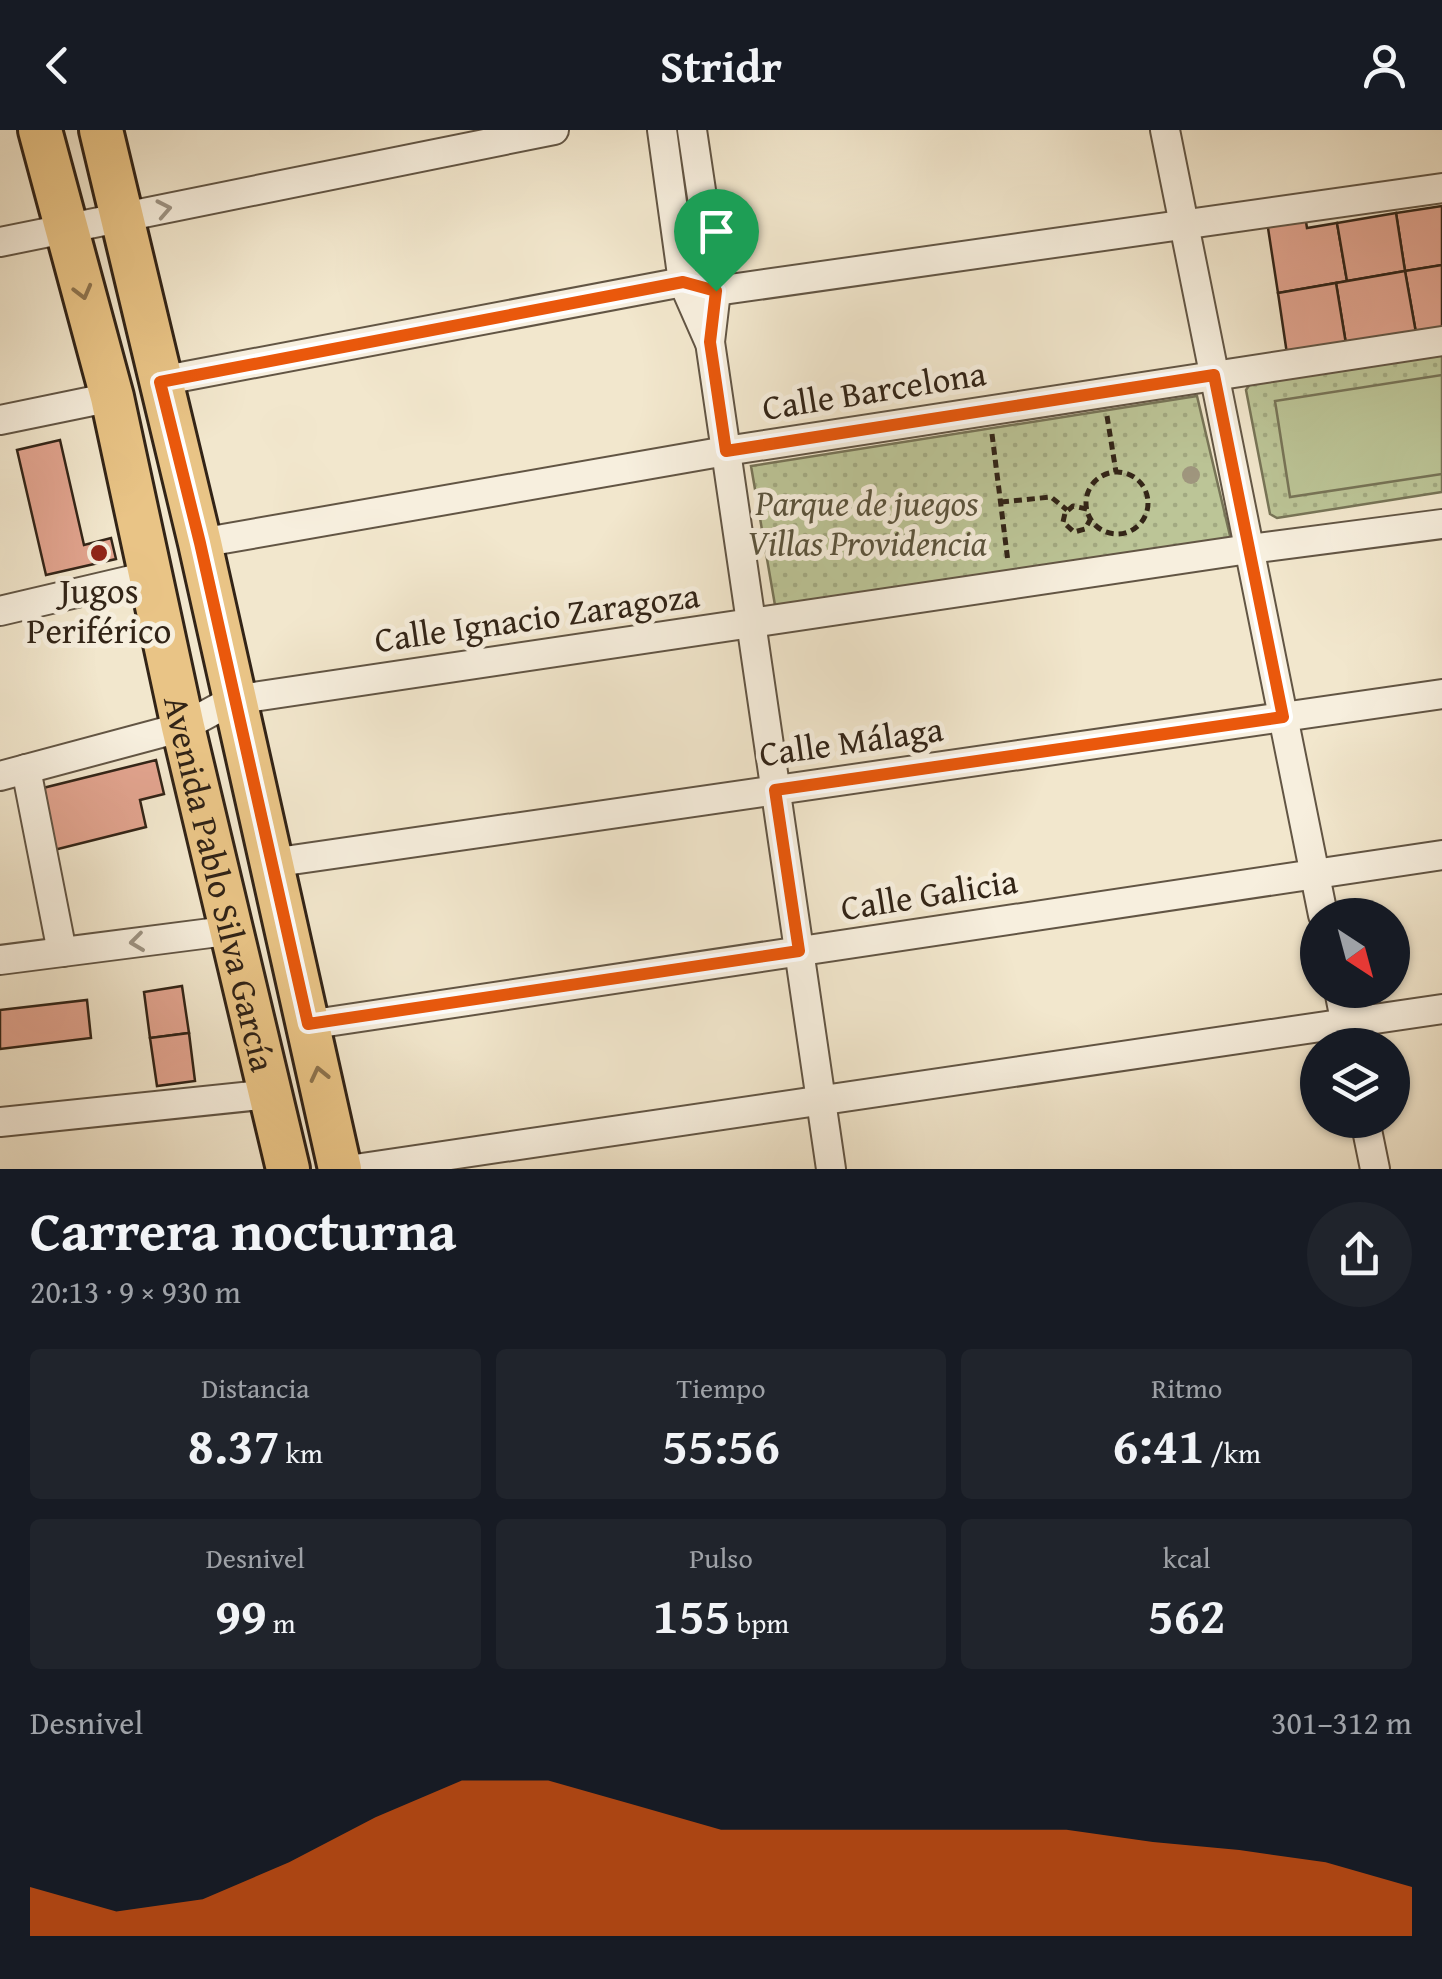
<!DOCTYPE html>
<html lang="es">
<meta charset="utf-8">
<style>
body{margin:0;font-family:"Gentium Book Plus",serif;background:#20242c;color:#f1f3f6;height:100vh;display:flex;flex-direction:column;font-size:38px;white-space:nowrap}
*{box-sizing:border-box;margin:0}
p{font-size:32px;color:#9ea1a6}
.icon{flex:none;width:55px;height:55px;fill:none;stroke:currentColor;stroke-width:2;stroke-linecap:round;stroke-linejoin:round}
.map{position:relative;height:1039px;overflow:hidden}
.panel{display:flex;flex-direction:column;background:#171b24;flex:1}
.panel>*{flex:none}
.needle{width:65px;rotate:144deg}
.tools{position:absolute;left:1300px;top:768px;display:grid;gap:20px}
.tools a{display:grid;place-items:center;width:110px;height:110px;border-radius:50%;background:#171b24;box-shadow:0 2px 8px #0004;font-size:50px}
.pin{position:absolute;display:grid;place-items:center;width:85px;height:85px;color:#fff;margin:-102px -42px;border-radius:50% 50% 50% 0;rotate:-45deg;box-shadow:0 0 10px #0007}
.pin .icon{rotate:45deg}
.round{display:grid;place-items:center;flex:none;width:105px;height:105px;border-radius:52px;background:#20242c}
.head{display:flex;align-items:center;justify-content:space-between;height:170px;padding:0 30px}
h1{font-size:55px;font-weight:600;line-height:75px}
.figures{display:grid;grid-template-columns:repeat(3,1fr);gap:15px;height:170px;padding:10px 30px}
.figures div{display:grid;align-content:center;border-radius:10px;background:#20242c;text-align:center}
.figures b{font-size:50px;font-weight:600}
.figures small{font-size:28px;font-weight:400}
.figures p{font-size:28px}
.chart{height:280px;padding:20px 30px}
.chart p{display:flex;justify-content:space-between}
.chart svg{width:100%;height:180px;margin-top:10px;fill:#ea580c;opacity:.7}
header{display:flex;justify-content:space-between;align-items:center;height:130px;padding:0 30px;background:#171b24;font-size:45px;font-weight:600}
.map>svg:first-child{display:block}
.green{fill:url(#green-dots);stroke:#777457;stroke-width:2.5}
.pitch{fill:#bcc597;stroke:#777457;stroke-width:2.5}
.building{fill:#e2a48f;stroke:#322417;stroke-width:2.5}
.lines{fill:none;stroke-linecap:round;stroke-linejoin:round}
.minor-casing{stroke:#625544;stroke-width:32}
.primary-casing{stroke:#322417;stroke-width:48}
.path{stroke:#322417;stroke-width:5;stroke-dasharray:8 5;stroke-linecap:butt}
.minor{stroke:#f7efde;stroke-width:28}
.primary{stroke:#e9c486;stroke-width:42}
.tree{fill:#9f967e}
.oneway{stroke:#9e9484}
.oneway2{stroke:#8e744e}
.route-casing{stroke:#fff;stroke-width:20}
.route{stroke:#ea580c;stroke-width:12}
.poi-dot{fill:#8f2418;stroke:#f7efde;stroke-width:4}
.labels{text-anchor:middle;dominant-baseline:central;stroke-width:10;stroke-linejoin:round;paint-order:stroke}
.street-label{font-size:35px;fill:#322417;stroke:#f7efde}
.park-label{font-size:35px;font-style:italic;fill:#5b543d;stroke:#f7efde}
.poi-label{font-size:35px;fill:#322417;stroke:#f7efde}
</style>
<header><svg class="icon" aria-label="back" viewBox="0 0 24 24"><path d="M15 5l-7 7 7 7"/></svg>Stridr<svg class="icon" aria-label="person" viewBox="0 0 24 24"><circle cx="12" cy="8" r="4"/><path d="M4 21q1-7 8-7t8 7"/></svg></header>
<div class="map">
<svg width="1442" height="1039" viewBox="0 0 1442 1039">
<defs>
<pattern id="green-dots" width="8" height="8" patternUnits="userSpaceOnUse" patternTransform="scale(2.5)"><rect width="8" height="8" fill="#bcc597"/><path d="M2 2h.1M6 6h.1" fill="none" stroke="#a2a981" stroke-width="1.8" stroke-linecap="round"/></pattern>
</defs>
<rect width="100%" height="100%" fill="#f2e7cd"/>
<filter id="stains"><feTurbulence type="fractalNoise" baseFrequency=".002" numOctaves="4"/><feColorMatrix values="0 0 0 0 .2 0 0 0 0 .09 0 0 0 0 .02 0 0 0 .5 -.17"/></filter>
<radialGradient id="worn" r=".72"><stop offset=".6" stop-color="#630" stop-opacity="0"/><stop offset="1" stop-color="#630" stop-opacity=".3"/></radialGradient>
<!-- green -->
<g class="green">
<polygon points="1442,225 1442,362 1277,388 1270,384 1246,260 1252,251"/>
<polygon points="1197,266 1231,410 776,481 751,336"/>
</g>
<!-- pitch -->
<polygon class="pitch" points="1442,245 1442,344 1290,367 1275,271"/>
<!-- building -->
<g class="building">
<polygon points="1442,76 1442,135 1405,141 1396,83"/>
<polygon points="1304,79 1307,98 1337,93 1347,151 1278,163 1266,85"/>
<polygon points="1396,83 1405,141 1347,151 1337,93"/>
<polygon points="1442,135 1442,199 1416,203 1405,141"/>
<polygon points="1405,141 1416,203 1346,214 1336,153"/>
<polygon points="1336,153 1346,214 1287,224 1278,163"/>
<polygon points="60,310 84,415 111,408 116,429 46,445 17,320"/>
<polygon points="156,630 164,664 140,670 146,697 54,720 39,659"/>
<polygon points="182,856 189,903 150,908 144,862"/>
<polygon points="87,870 91,908 0,919 0,880"/>
<polygon points="189,903 195,951 157,956 150,908"/>
</g>
<g class="lines">
<!-- minor casing -->
<g class="minor-casing">
<g id="minor">
<polyline points="662,0 683,152 709,211"/>
<polyline points="692,0 716,161 710,212 831,1039"/>
<polyline points="1165,0 1323,785"/>
<polyline points="0,112 554,0"/>
<polyline points="160,251 683,152 716,161 1442,58"/>
<polyline points="0,290 112,267"/>
<polyline points="200,413 726,321 1442,211"/>
<polyline points="0,481 153,445"/>
<polyline points="26,639 62,822"/>
<polyline points="0,646 183,597 233,570 1249,419 1442,394"/>
<polyline points="271,733 1442,564"/>
<polyline points="0,830 234,800"/>
<polyline points="1339,860 1350,915"/>
<polyline points="307,895 1442,725"/>
<polyline points="1365,990 1375,1039"/>
<polyline points="0,992 271,964"/>
<polyline points="355,1039 1442,879"/>
</g>
</g>
<!-- primary casing -->
<g class="primary-casing">
<g id="primary">
<path id="s1" d="M40,0L112,267L183,597L288,1039"/>
<polyline points="101,0 200,413 340,1039"/>
</g>
</g>
<!-- path -->
<g class="path">
<polyline points="1107,286 1116,342"/>
<polyline points="992,304 1008,432"/>
<circle cx="1117" cy="373" r="31"/>
<polyline points="1001,372 1051,367 1067,380"/>
<polyline points="1087,379 1073,376 1065,383 1063,392 1074,402 1085,399 1090,390"/>
</g>
<!-- minor -->
<use href="#minor" class="minor"/>
<!-- primary -->
<use href="#primary" class="primary"/>
</g>
<!-- trees -->
<circle class="tree" cx="1191" cy="345" r="9"/>
<!-- one-way arrows -->
<defs><path id="oneway-chevron" d="M-2-3.5L2.5 0L-2 3.5" fill="none" stroke-width="1.6" stroke-linecap="round" stroke-linejoin="round" transform="scale(2.5)"/></defs>
<g class="oneway">
<use href="#oneway-chevron" transform="translate(164 79) rotate(-11)"/>
<use href="#oneway-chevron" transform="translate(137 812) rotate(173)"/>
</g>
<g class="oneway2">
<use href="#oneway-chevron" transform="translate(83 162) rotate(75)"/>
<use href="#oneway-chevron" transform="translate(319 944) rotate(-103)"/>
</g>
<g class="lines">
<!-- route casing -->
<g class="route-casing">
<polygon id="route" points="683,152 716,161 710,212 726,321 1214,245 1283,587 775,660 799,821 308,894 200,413 160,252"/>
</g>
<!-- route -->
<use href="#route" class="route"/>
</g>
<!-- markers -->
<circle class="poi-dot" cx="99" cy="423" r="10"/>
<g class="labels">
<!-- street labels -->
<g class="street-label">
<text transform="translate(874 260) rotate(-9)">Calle Barcelona</text>
<text transform="translate(537 487) rotate(-8)">Calle Ignacio Zaragoza</text>
<text transform="translate(851 611) rotate(-8)">Calle Málaga</text>
<text stroke="none"><textPath href="#s1" startOffset="775">Avenida Pablo Silva García</textPath></text>
<text transform="translate(929 764) rotate(-9)">Calle Galicia</text>
</g>
<!-- park labels -->
<g class="park-label">
<text x="867" y="372">Parque de juegos<tspan x="867" dy="40">Villas Providencia</tspan></text>
</g>
<!-- poi labels -->
<g class="poi-label">
<text x="99" y="460">Jugos<tspan x="99" dy="40">Periférico</tspan></text>
</g>
</g>
<rect width="100%" height="100%" filter="url(#stains)"/>
<rect width="100%" height="100%" fill="url(#worn)"/>
</svg>
<div class="tools">
<a><svg class="needle" viewBox="-14 -14 28 28"><path d="M0-13l5 13h-10z" fill="#e53935"/><path d="M0 13l5-13h-10z" fill="#9ea1a6"/></svg></a>
<a><svg class="icon" aria-label="layers" viewBox="0 0 24 24"><path d="M12 4l9 5-9 5-9-5zM3 14l9 5 9-5"/></svg></a>
</div>
<div class="pin" style="left:716px;top:161px;background:#1e9e55"><svg class="icon" aria-label="arrive" viewBox="0 0 24 24"><path d="M6 21V4h12l-3 4 3 4H6"/></svg></div>
</div>
<section class="panel">
<div class="head"><div><h1>Carrera nocturna</h1><p>20:13 · 9 × 930 m</p></div><a class="round"><svg class="icon" aria-label="share" viewBox="0 0 24 24"><path d="M12 15V3M7 8l5-5 5 5M5 13v7h14v-7"/></svg></a></div>
<div class="figures">
<div><p>Distancia</p><b>8.37<small> km</small></b></div>
<div><p>Tiempo</p><b>55:56</b></div>
<div><p>Ritmo</p><b>6:41<small> /km</small></b></div>
</div>
<div class="figures">
<div><p>Desnivel</p><b>99<small> m</small></b></div>
<div><p>Pulso</p><b>155<small> bpm</small></b></div>
<div><p>kcal</p><b>562</b></div>
</div>
<div class="chart"><p><span>Desnivel</span>301–312 m</p>
<svg viewBox="0 0 160 44" preserveAspectRatio="none"><path d="M0 44V32L10 38L20 35L30 26L40 15L50 6L60 6L70 12L80 18L90 18L100 18L110 18L120 18L130 21L140 23L150 26L160 32V44z"/></svg>
</div>
</section>
